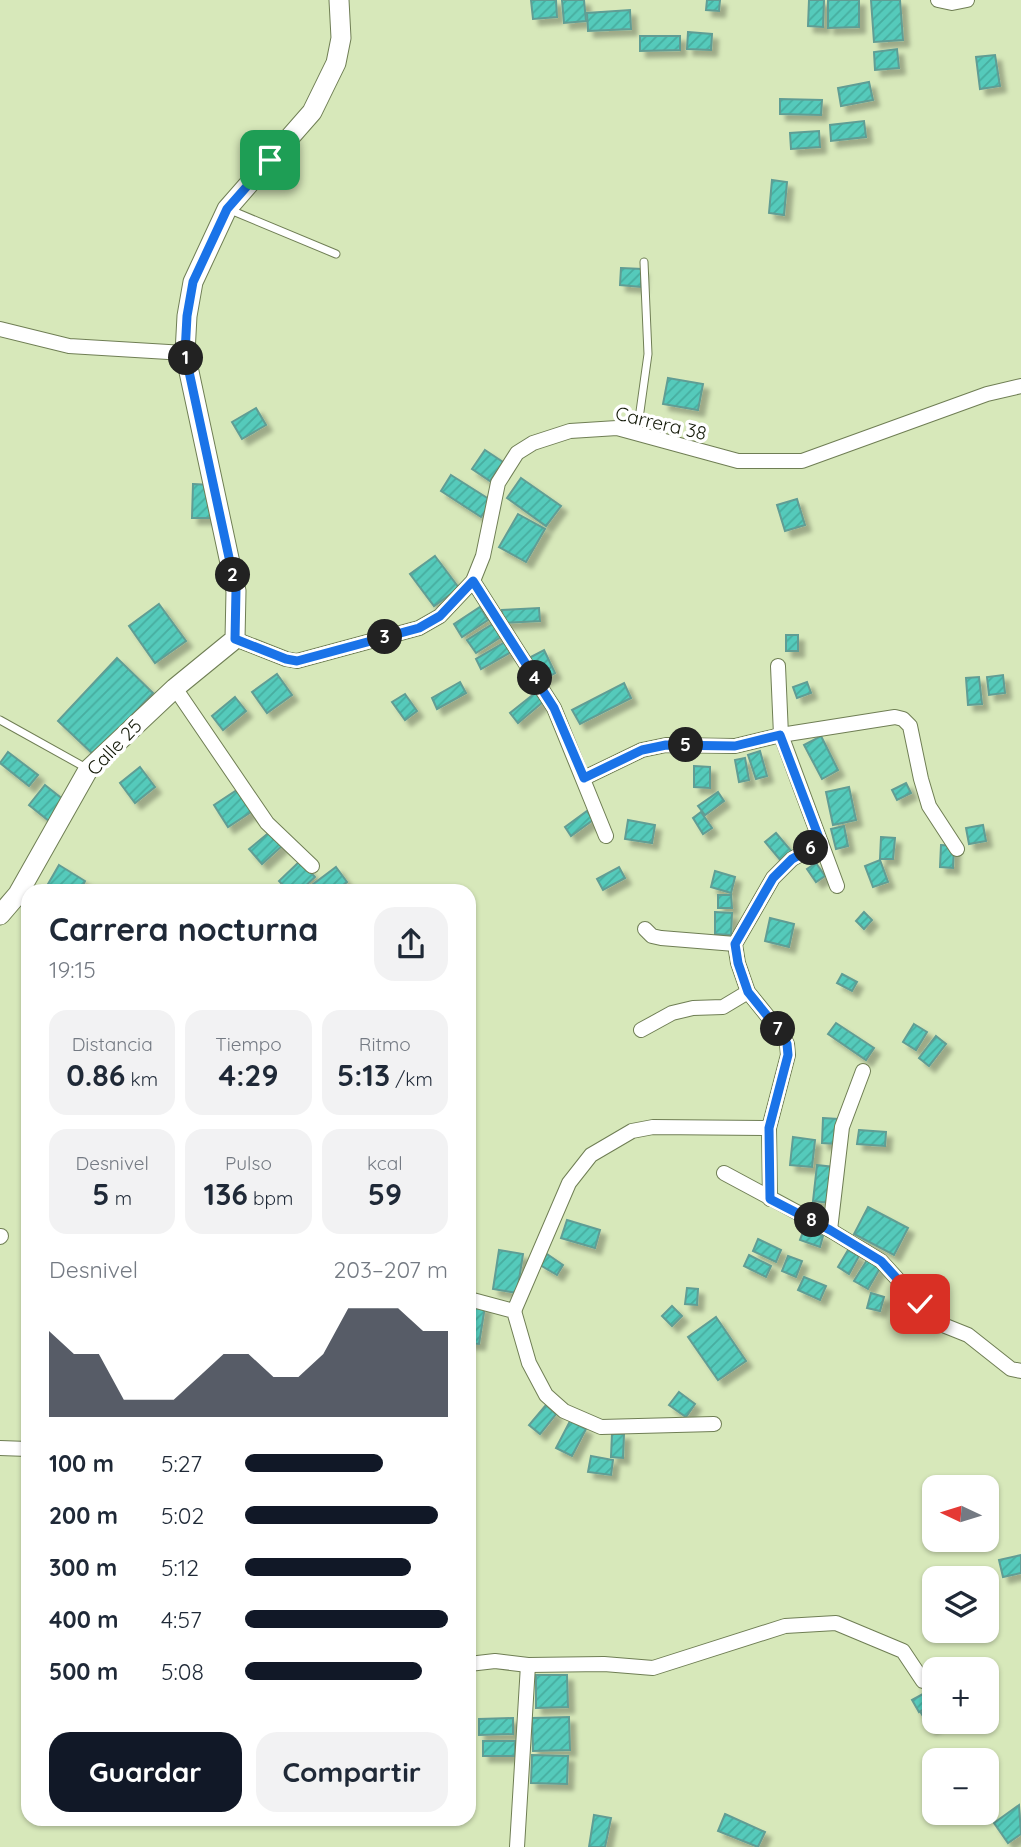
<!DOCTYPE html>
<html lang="es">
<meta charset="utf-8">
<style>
body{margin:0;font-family:Quicksand,sans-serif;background:#f2f2f3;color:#1f2937;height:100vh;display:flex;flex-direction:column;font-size:26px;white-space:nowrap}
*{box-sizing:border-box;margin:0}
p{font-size:23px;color:#747a83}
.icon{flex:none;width:38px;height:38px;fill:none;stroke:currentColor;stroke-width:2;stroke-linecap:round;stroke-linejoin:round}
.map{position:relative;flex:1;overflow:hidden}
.panel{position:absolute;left:21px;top:884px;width:455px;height:942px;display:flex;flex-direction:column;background:#fff;border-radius:21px;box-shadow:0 2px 5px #0004}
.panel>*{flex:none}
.needle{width:46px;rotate:274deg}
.controls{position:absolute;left:922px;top:1475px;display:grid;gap:14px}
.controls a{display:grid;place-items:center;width:77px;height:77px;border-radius:14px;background:#fff;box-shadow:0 2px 5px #0004;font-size:35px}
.pin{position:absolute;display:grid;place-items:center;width:60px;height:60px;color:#fff;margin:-30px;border-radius:14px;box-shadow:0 4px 10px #0006}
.km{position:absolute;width:35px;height:35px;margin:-18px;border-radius:50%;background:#222;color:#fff;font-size:19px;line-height:35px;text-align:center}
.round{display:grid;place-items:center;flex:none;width:74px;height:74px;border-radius:21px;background:#f2f2f3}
.summary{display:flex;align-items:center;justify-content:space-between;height:119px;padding:0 28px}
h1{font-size:32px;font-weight:700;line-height:52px}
.figures{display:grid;grid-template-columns:repeat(3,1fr);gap:10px;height:119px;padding:7px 28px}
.figures div{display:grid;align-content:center;border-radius:18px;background:#f2f2f3;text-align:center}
.figures b{font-size:30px;font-weight:700}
.figures small{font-size:19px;font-weight:400}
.figures p{font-size:19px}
.chart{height:196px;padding:14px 28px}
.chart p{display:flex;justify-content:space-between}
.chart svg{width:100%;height:126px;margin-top:7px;fill:#111827;opacity:.7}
.primary-button{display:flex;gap:14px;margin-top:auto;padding:14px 28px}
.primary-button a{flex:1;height:80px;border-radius:21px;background:#111827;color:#fff;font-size:28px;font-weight:700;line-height:80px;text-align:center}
.primary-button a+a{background:#f2f2f3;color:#1f2937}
ul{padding:0 28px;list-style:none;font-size:23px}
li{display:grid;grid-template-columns:112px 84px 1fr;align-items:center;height:52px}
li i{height:18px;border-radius:9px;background:#111827}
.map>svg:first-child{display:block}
.building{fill:url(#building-hatch);stroke:#619d94;stroke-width:2;filter:url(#shadow)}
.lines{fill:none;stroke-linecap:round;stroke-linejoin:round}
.service-casing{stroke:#6f7e54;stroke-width:9}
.minor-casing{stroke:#6f7e54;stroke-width:16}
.tertiary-casing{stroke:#6f7e54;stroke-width:21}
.service{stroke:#fff;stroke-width:7}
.minor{stroke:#fff;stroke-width:14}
.tertiary{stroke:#fff;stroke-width:19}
.route-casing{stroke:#fff;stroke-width:14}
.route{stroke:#1a73e8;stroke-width:9}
.labels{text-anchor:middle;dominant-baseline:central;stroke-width:7;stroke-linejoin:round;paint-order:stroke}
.street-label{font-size:19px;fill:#131908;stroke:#fff}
</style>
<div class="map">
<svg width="1021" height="1847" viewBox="0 0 1021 1847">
<defs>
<pattern id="building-hatch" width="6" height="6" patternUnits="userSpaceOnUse" patternTransform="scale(1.75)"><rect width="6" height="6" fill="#54cabb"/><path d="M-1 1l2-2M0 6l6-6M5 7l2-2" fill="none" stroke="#48ad9f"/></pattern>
<filter id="shadow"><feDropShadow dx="6" dy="6" stdDeviation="2" flood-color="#0004"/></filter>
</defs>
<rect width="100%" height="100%" fill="#d7e8ba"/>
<!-- building -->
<g class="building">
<polygon points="531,0 556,0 557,17 533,19"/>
<polygon points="562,0 584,0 586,21 564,23"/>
<polygon points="707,0 720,0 719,11 706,10"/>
<polygon points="809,0 824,0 823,27 808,26"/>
<polygon points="828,0 859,0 859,27 828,28"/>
<polygon points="871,0 900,0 903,40 874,42"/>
<polygon points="630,10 631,29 588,31 587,13"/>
<polygon points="688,32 712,34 711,50 687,49"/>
<polygon points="640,36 680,36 680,50 640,51"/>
<polygon points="897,49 899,68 875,70 874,52"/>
<polygon points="995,55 1000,86 980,89 976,57"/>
<polygon points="869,82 873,100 841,106 838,88"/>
<polygon points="780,99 822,100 821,115 780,114"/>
<polygon points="864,121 866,137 831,141 830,125"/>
<polygon points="819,131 820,147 791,149 790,133"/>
<polygon points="772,180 787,182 784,215 769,213"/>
<polygon points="621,268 642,269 641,287 620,285"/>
<polygon points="668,378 703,384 698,410 663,404"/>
<polygon points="256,408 266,425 242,439 232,422"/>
<polygon points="485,450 503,462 490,481 472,469"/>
<polygon points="451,475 492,501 481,517 441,491"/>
<polygon points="521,478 561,506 546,526 507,498"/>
<polygon points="193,484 211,485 211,518 192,518"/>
<polygon points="797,499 805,525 785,531 777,505"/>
<polygon points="518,514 545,529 526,562 499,547"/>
<polygon points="435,556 459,588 434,606 410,574"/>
<polygon points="159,604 186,641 155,663 129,626"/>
<polygon points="480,607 488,620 462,637 454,624"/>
<polygon points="539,608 540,621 503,623 502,610"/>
<polygon points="496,622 504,635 476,653 467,640"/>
<rect x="786" y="635" width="12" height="16"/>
<polygon points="505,642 511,652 481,669 476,659"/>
<polygon points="544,650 555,673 541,681 529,658"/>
<polygon points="117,658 153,693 94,755 58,721"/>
<polygon points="277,674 292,695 267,713 252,692"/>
<polygon points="1003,675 1005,693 989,695 987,677"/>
<polygon points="979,677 982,704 968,705 966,678"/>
<polygon points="460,682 466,693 437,709 432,698"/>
<polygon points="807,682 811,693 797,698 793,687"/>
<polygon points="624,683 631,698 580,724 572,710"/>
<polygon points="535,693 543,702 518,723 510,713"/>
<polygon points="405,694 417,711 405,720 392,702"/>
<polygon points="235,697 246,711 223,730 212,716"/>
<polygon points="821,736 838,770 822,779 804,745"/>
<polygon points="760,751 767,776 756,779 748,755"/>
<polygon points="8,752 38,775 29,786 0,763"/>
<polygon points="745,758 749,780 739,782 735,760"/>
<polygon points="694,766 710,767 710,788 694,787"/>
<polygon points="140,767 155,787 135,803 120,783"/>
<polygon points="906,783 911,793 897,800 892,790"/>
<polygon points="45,785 65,801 49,821 29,805"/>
<polygon points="849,787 856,820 833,825 826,792"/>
<polygon points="240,788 254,810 228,827 214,805"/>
<polygon points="718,792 724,801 705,815 698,806"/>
<polygon points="587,811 593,820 571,836 565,827"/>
<polygon points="701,812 712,828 703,834 693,818"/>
<polygon points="628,820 655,825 652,843 625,839"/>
<polygon points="983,825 986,841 969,844 966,828"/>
<polygon points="844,826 848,846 836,849 831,829"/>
<polygon points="271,831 283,845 262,864 249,849"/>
<polygon points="776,833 793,853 782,862 765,842"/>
<polygon points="881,837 895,838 893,859 880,859"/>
<polygon points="941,845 954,846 953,868 940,867"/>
<polygon points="880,860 888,882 873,887 865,866"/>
<polygon points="300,861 315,877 300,891 288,891 279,881"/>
<polygon points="816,863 825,876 816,882 807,869"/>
<polygon points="59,865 85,881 80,891 44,891"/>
<polygon points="336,867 347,882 336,891 304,891"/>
<polygon points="619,867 625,878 603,890 597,879"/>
<polygon points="715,871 735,877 731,893 711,887"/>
<polygon points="718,895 731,895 732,908 718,908"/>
<polygon points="715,912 732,913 731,935 715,934"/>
<polygon points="864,912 872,920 864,929 856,921"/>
<polygon points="770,918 794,924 789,947 765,941"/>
<polygon points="842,974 857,982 852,991 837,983"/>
<polygon points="836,1023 874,1048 866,1060 828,1034"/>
<polygon points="914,1024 927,1032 916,1050 903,1042"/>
<polygon points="936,1036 946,1044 929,1066 919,1058"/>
<polygon points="823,1118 838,1119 836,1144 822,1143"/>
<polygon points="859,1130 886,1132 885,1146 857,1144"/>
<polygon points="793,1137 815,1140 812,1167 790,1165"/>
<polygon points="817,1165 834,1167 830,1203 813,1201"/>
<polygon points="868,1207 908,1228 894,1255 854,1234"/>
<polygon points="567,1220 600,1230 595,1248 561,1238"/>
<polygon points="804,1229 823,1236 820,1247 800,1240"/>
<polygon points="758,1239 781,1250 776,1262 753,1251"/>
<polygon points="499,1250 523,1254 517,1293 493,1289"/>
<polygon points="848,1250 859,1256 849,1274 838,1267"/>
<polygon points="547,1254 563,1265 557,1275 540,1265"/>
<polygon points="749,1255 771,1266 766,1277 744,1266"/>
<polygon points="788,1256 802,1261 796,1277 782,1271"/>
<polygon points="867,1260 880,1268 868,1289 854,1281"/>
<polygon points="804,1277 826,1286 820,1300 798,1290"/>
<polygon points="687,1288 698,1289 697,1305 685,1304"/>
<polygon points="871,1293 884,1297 880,1311 867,1308"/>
<polygon points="469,1304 485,1306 479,1344 469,1343"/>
<polygon points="672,1306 682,1316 672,1326 662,1316"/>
<polygon points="716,1317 746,1361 718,1380 688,1337"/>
<polygon points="679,1392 695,1404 686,1417 669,1405"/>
<polygon points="546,1405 556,1414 540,1434 529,1425"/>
<polygon points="570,1421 586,1429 572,1456 556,1448"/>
<polygon points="612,1434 624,1434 623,1458 611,1457"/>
<polygon points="591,1456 613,1460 611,1475 588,1472"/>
<polygon points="1021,1555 1021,1573 1003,1577 999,1560"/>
<polygon points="536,1675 567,1675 568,1707 536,1708"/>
<polygon points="934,1688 934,1703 919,1712 912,1700"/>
<polygon points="934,1706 934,1722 940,1722 930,1728 921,1713"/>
<polygon points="569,1717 570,1750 533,1751 532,1718"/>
<polygon points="513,1718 513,1734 479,1735 479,1719"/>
<rect x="483" y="1741" width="32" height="15"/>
<polygon points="532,1755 568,1756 567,1784 531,1783"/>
<polygon points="1019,1805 1021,1834 1008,1843 994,1823"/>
<polygon points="725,1814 765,1832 758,1847 718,1831"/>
<polygon points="594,1815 611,1818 605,1847 589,1847"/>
</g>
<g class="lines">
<!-- service casing -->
<g class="service-casing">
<g id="service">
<polyline points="228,209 336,254"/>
<polyline points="637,433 648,354 644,262"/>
<polyline points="0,720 88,769"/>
</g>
</g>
<!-- minor casing -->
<g class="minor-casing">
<g id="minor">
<polyline points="938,0 952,3 967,0"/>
<polyline points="0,329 69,346 185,353"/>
<polyline points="473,581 554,708 606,836"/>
<polyline points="235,639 286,659 297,661 419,628 440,616 473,581 483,556 498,483 517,453 533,443 570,431 617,428 738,461 802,461 987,394 1021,386"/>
<polyline points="778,666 781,735 837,886"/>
<polyline points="175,688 267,823 312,866"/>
<polyline points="584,778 642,750 666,745 735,746 781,735 895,717 903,719 910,726 921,779 929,806 957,849"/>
<polyline points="645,929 652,936 661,938 735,944"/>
<polyline points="641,1030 672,1013 693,1008 723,1007 748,992"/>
<polyline points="724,1173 830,1230 881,1261 920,1304 943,1325 968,1335 1011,1369 1021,1371"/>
<polyline points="770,1199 769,1128 788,1055 787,1044 782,1034 748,992 738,963 735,944 773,878 792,859 821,843"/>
<polyline points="830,1230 842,1127 863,1071"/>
<polyline points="0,1237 1,1236"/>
<polyline points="469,1299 514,1311 529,1363 546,1395 564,1411 601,1427 714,1424"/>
<polyline points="514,1311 569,1183 591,1155 632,1131 653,1127 769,1128"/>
<polyline points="0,1448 28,1449"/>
<polyline points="469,1664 495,1661 528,1665 604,1664 653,1668 785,1626 836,1623 903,1651 923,1681"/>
<polyline points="517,1847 528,1665"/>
</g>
</g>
<!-- tertiary casing -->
<g class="tertiary-casing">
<polyline id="tertiary" points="0,915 18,894 88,770 175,688 235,639 236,591 185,353 187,316 193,282 227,209 312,112 336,63 341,38 339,0"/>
</g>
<!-- service -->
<use href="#service" class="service"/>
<!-- minor -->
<use href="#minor" class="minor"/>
<!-- tertiary -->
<use href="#tertiary" class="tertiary"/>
</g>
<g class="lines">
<!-- route casing -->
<g class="route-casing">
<polyline id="route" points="270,160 227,209 193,282 187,316 185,353 236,590 235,639 286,659 297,661 419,628 440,616 473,581 554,708 584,778 642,750 666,745 735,746 780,735 821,843 792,859 773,878 735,944 738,963 748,992 782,1034 787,1044 788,1055 769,1128 770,1199 830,1230 881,1261 920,1304"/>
</g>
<!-- route -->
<use href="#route" class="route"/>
</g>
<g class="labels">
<!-- street labels -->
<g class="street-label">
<text transform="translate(661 423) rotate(13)">Carrera 38</text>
<text transform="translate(114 747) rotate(-46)">Calle 25</text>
</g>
</g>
</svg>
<div class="controls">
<a><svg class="needle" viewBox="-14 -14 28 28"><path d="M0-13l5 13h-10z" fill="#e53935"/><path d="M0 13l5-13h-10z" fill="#747a83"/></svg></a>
<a><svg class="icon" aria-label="layers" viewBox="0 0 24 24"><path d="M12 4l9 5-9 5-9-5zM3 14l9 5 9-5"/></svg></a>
<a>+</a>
<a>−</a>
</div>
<div class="pin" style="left:270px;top:160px;background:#1e9e55"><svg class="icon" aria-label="arrive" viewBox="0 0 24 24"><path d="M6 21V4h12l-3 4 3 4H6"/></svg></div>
<div class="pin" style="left:920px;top:1304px;background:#d93025"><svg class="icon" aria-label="check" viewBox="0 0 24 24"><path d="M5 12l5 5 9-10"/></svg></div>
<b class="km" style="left:186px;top:358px">1</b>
<b class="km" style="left:233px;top:575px">2</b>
<b class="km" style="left:385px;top:637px">3</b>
<b class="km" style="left:535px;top:678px">4</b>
<b class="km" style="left:686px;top:745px">5</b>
<b class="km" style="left:811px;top:848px">6</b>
<b class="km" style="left:778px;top:1029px">7</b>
<b class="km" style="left:812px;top:1220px">8</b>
<section class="panel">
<div class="summary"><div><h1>Carrera nocturna</h1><p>19:15</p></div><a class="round"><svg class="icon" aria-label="share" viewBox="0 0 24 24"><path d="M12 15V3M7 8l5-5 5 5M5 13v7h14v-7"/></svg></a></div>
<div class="figures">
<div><p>Distancia</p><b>0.86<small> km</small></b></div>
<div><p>Tiempo</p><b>4:29</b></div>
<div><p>Ritmo</p><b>5:13<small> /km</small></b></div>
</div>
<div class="figures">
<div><p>Desnivel</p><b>5<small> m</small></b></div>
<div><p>Pulso</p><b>136<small> bpm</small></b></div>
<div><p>kcal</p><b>59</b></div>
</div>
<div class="chart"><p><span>Desnivel</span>203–207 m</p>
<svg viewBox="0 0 160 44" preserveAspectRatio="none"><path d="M0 44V14L10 22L20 22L30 38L40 38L50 38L60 30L70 22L80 22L90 30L100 30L110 22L120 6L130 6L140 6L150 14L160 14V44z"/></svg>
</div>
<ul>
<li><b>100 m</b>5:27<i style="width:68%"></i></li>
<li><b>200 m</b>5:02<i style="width:95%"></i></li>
<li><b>300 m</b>5:12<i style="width:82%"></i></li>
<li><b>400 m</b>4:57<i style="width:100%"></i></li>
<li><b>500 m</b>5:08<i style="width:87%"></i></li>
</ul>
<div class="primary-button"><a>Guardar</a><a>Compartir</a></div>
</section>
</div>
